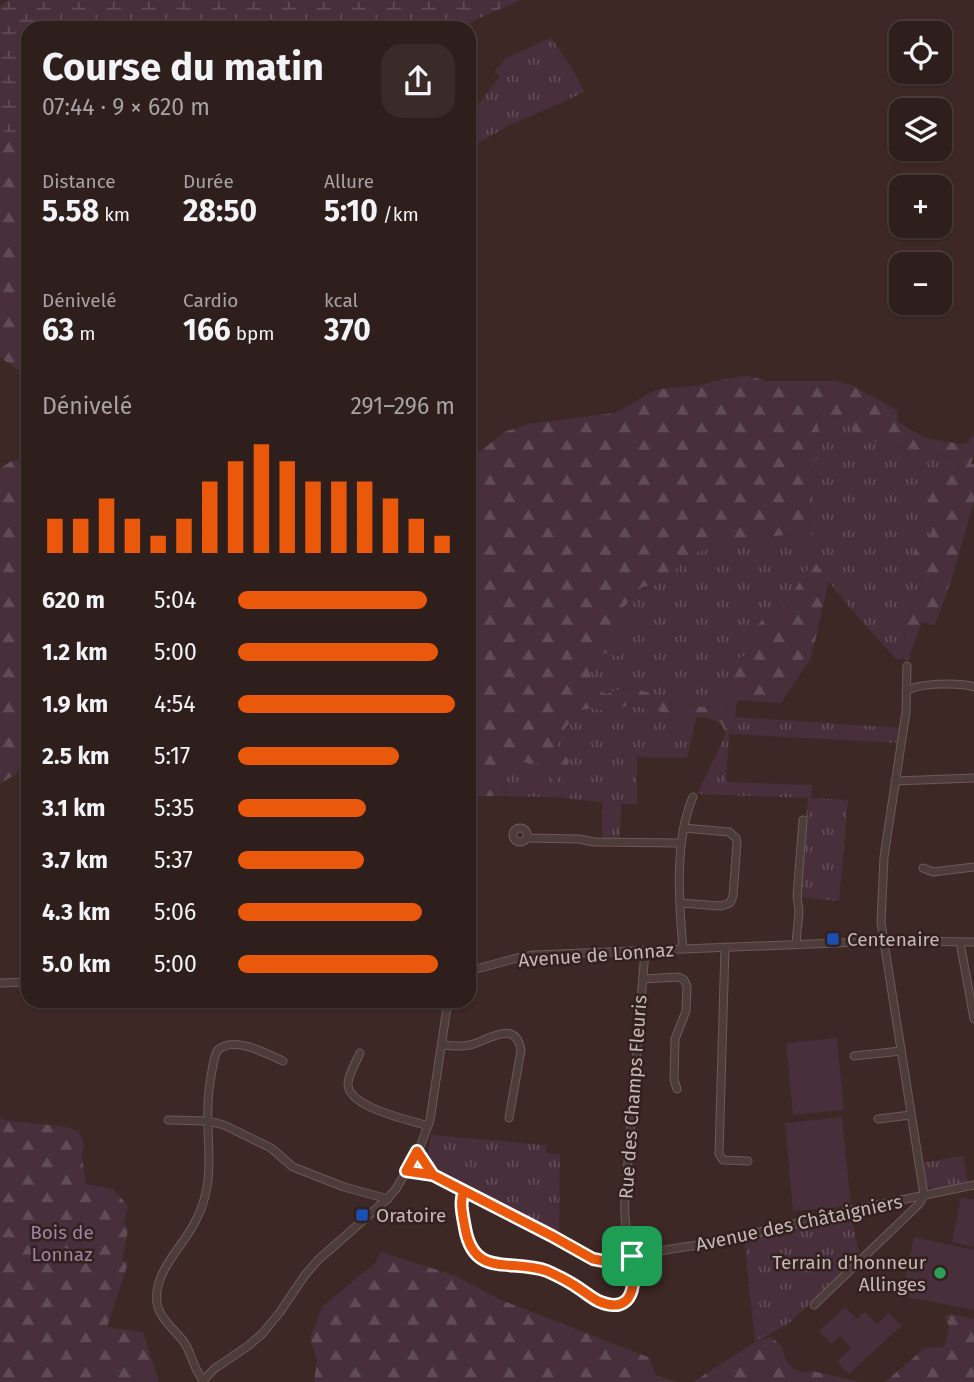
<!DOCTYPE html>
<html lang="fr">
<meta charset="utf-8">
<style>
body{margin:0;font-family:"Fira Sans",sans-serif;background:#3a2b29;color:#f1f3f6;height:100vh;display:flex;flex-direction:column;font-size:26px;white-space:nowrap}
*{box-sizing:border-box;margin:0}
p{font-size:23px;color:#a7a2a3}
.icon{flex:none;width:38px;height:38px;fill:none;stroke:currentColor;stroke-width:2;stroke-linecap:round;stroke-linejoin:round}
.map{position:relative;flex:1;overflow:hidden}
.side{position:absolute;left:21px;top:21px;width:455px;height:987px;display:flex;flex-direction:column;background:#2e1e1c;border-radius:21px;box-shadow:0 2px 5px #0004,0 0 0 2px #493c3b}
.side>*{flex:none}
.fabs{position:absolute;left:889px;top:21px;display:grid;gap:14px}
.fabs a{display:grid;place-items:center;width:63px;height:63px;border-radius:14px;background:#2e1e1c;box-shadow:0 2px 5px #0004,0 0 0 2px #493c3b;font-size:35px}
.pin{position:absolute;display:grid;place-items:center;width:60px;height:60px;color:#fff;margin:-30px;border-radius:14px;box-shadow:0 4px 10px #0006}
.round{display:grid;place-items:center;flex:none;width:74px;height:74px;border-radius:21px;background:#3a2b29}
.overview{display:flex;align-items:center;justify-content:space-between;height:119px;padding:0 21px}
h1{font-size:38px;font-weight:700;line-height:52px}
.figures{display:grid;grid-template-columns:repeat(3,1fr);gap:10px;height:119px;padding:7px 21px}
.figures div{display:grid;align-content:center}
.figures b{font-size:30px;font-weight:700}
.figures small{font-size:19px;font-weight:400}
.figures p{font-size:19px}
.chart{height:196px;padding:14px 21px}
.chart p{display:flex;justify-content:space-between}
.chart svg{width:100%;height:126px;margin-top:7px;stroke:#ea580c;stroke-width:6}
ul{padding:0 21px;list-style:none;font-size:23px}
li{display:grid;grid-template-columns:112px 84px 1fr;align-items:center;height:52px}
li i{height:18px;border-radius:9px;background:#ea580c}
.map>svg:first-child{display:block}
.grass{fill:url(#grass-tufts)}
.forest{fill:url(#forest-firs)}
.wetland{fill:url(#wetland-marsh)}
.pitch{fill:#482f3b}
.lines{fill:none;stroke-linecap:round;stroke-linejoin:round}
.street-casing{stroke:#6b5a57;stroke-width:9}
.street{stroke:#4d3c39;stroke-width:7}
.route-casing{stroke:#fff;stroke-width:14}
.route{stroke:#ea580c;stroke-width:9}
.transit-dot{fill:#1a4fb4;stroke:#32211e;stroke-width:2.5}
.leisure-dot{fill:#2e9e5b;stroke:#32211e;stroke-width:2.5}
.labels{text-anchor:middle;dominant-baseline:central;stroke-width:5;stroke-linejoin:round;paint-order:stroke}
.poi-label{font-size:19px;fill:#c8b8b5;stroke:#32211e;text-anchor:start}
.street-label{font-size:19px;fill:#c8b8b5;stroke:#32211e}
.park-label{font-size:19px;fill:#9f83a7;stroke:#32211e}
</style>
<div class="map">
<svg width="974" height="1382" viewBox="0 0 974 1382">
<defs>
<pattern id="grass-tufts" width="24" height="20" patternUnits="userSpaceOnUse" patternTransform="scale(1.75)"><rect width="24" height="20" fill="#482f3b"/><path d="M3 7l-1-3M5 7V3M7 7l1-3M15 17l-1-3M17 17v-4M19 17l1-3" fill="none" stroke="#614b55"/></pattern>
<pattern id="forest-firs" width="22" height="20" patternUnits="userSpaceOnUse" patternTransform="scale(1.75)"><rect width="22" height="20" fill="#482f3b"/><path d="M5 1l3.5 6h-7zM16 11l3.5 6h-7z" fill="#614b55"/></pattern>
<pattern id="wetland-marsh" width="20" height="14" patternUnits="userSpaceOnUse" patternTransform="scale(1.75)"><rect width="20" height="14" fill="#482f3b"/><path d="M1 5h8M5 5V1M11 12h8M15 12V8" fill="none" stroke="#614b55"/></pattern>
</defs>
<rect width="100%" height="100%" fill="#3d2825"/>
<!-- grass -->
<g class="grass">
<polygon points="551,38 570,65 585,92 508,126 469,148 469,116 500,76 494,72 506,58"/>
<path d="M823,414C844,417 847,422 859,438L950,457L960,463L957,472L952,474H938C924,486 927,514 932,531L925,543L916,548L923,573L918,594L904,625L905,641L901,659H896C867,627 835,593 811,557V565L780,613L765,616L750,650L730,670L729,695L723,706L694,707L637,689L625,688L606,694L594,687L588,671L594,661L605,652L619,656L617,642L626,616L623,608L643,587L659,584L670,577L684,556L737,540L796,534L800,546L812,543L809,501L811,486L810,472L813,463L821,455L822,444L817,422L820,417Z"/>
<polygon points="630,705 675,715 697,716 687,758 637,757 637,804 621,804 620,839 602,839 602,802 552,797 498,796 501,792 508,793 508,789 493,782 491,776 496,767 501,765 507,767 519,762 548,765 554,777 553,785 556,785 559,775 558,738 565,728 582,710 592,708 606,711"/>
<polygon points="734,717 902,728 899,743 730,734 733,728"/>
<polygon points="726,734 729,734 726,782 812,785 811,798 848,800 839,901 799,897 808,798 697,794"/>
<polygon points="431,1135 546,1145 546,1153 560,1154 559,1235 432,1169 427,1158"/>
<polygon points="963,1156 968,1182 935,1189 927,1186 922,1163"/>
<polygon points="851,1214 860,1258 788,1324 755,1342 744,1239"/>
</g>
<!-- forest -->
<g class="forest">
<polygon points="0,126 6,134 19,140 28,137 28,371 18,370 0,357"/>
<path d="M748,376L767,381H835L851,385L897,410L898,422L925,438L959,444L967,443L974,435V455L971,463L974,465V501L953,575L935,625L922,622L908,660L901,659L905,641L904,625L918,594L923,573L913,556L915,548L925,543L932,531C927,514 923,486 938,474H952L957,472L960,463L950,457L859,438C847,422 844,417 823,414L820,417L817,422L822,444L821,455L813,463L810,472L811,486L809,501L812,544L809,547L800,546L796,534L737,540L685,556L670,577L659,584L642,587L623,608L626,616L617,642L621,654L619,656L605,653L594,661L589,671L594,687L606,694L625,688L637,689L694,707L723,706L729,695L730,671L740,657L746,655L750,650L749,636L765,616L780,612L811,565V556H814L817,565L829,581L811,658L781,703L738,700C733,713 736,723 730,734H726L721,723L708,718L675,715L630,705L606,711L592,708L582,710L565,728L558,738L557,745L569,761L567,769L559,775L556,785L554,787L553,785V777L548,765L519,762L507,767L501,765L496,767L492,776L493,782L510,791L501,792L498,796H474L475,792L469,767V461L504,432L528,424L614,413C629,407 640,397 654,391C666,386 680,388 693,386C713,383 727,377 748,376Z"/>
<polygon points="28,457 28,766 0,784 0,468 10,462"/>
<polygon points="0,1118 5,1120 67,1127 78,1131 84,1143 82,1157 86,1184 113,1189 128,1206 124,1222 128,1230 122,1260 128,1263 107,1327 143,1332 159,1382 0,1382"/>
<polygon points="381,1252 453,1275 501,1300 648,1357 656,1376 679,1382 314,1382 317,1360 310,1338 322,1307 375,1263"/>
<polygon points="950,1314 974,1319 974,1382 885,1382 925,1348 944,1347 949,1326 944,1317"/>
<polygon points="771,1337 782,1346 786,1361 793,1368 803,1373 812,1371 860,1382 693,1382 755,1342"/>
</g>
<!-- wetland -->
<polygon class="wetland" points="8,0 521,0 457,28 28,28 28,137 19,140 6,134 0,126 0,7"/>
<!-- pitch -->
<g class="pitch">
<polygon points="837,1038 844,1110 793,1115 786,1043"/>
<polygon points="842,1117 851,1206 793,1211 785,1123"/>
<polygon points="961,1197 974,1200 974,1247 952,1242"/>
<polygon points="914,1237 974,1250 974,1310 902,1296"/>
<polygon points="845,1307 857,1319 865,1312 877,1324 889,1313 901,1326 849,1374 837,1362 851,1348 840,1336 831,1344 819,1331"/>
</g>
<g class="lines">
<!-- street casing -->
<g class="street-casing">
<g id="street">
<polyline points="907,666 906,712 884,857 881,923 924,1195"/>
<path d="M906,691C919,683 960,682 974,687"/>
<polyline points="895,781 974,778"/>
<circle cx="520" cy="835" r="7"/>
<polyline points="527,838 579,839 594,842 681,843"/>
<polyline points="923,868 933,872 974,867"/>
<polyline points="680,903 721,906 730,903 733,896 737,843 736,838 729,832 684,828"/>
<polyline points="960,942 974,1019"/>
<polyline points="796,944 799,911 797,896 803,820"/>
<polyline points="725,947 719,1154 723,1160 748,1161"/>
<path d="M683,949C679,903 674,840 693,797"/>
<polyline points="469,971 517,958 534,955 886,941 974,942"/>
<polyline points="643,979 679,977 684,980 687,986 686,1011 675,1039 674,1080 677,1089"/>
<polyline points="0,983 28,982"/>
<path d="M442,1045C451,1046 461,1047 470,1045C488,1041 515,1018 521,1050L509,1118"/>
<path d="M360,1053C356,1062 348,1075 348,1084C348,1108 411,1120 428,1126"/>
<polyline points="854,1056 901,1051"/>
<polyline points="878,1119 911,1115"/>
<polyline points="168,1120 208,1121 224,1125 271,1148 293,1167 344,1187 388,1199"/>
<polyline points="417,1151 433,1175"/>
<polyline points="406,1171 433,1175 553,1236 590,1258 600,1260 717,1242 848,1211 974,1185"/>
<path d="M464,1190C460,1201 462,1212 464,1222C472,1284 516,1256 556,1276C564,1280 572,1284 580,1289C595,1298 611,1312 628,1299C641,1278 629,1249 626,1227C625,1218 624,1208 625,1199L645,951"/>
<polyline points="814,1305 919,1204 924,1195"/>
<path d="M203,1380C194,1370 192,1354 184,1342C176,1331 159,1318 157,1303C153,1272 182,1248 195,1222C200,1213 205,1198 207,1187C211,1166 208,1145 208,1123C207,1103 209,1084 213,1065C214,1061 215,1053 218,1050C234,1035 267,1054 283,1061"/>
<polyline points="202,1382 214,1369 248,1346 262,1334 280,1312 305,1275 318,1260 385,1201 396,1189 420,1147 430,1120 448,1001"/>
</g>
</g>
<!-- street -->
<use href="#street" class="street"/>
</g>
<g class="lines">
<!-- route casing -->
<g class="route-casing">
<path id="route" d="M632,1256L604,1261L593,1259L552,1236L433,1175L406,1171L417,1151L433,1175L464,1191C459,1202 463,1216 465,1228C474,1279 511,1258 547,1271C558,1276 570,1282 580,1289C586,1293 592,1298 598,1301C635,1317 636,1282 632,1256"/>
</g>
<!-- route -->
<use href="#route" class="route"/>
</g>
<!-- markers -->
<g class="transit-dot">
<rect x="826" y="932" width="14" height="14" rx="3.5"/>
<rect x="355" y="1208" width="14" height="14" rx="3.5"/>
</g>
<circle class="leisure-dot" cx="940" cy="1273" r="7"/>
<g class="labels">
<!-- poi labels -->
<g class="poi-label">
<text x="847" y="939">Centenaire</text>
<text x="376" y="1215">Oratoire</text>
<text x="926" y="1262" text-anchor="end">Terrain d'honneur<tspan x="926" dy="22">Allinges</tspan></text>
</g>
<!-- street labels -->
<g class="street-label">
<text transform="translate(596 955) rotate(-4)">Avenue de Lonnaz</text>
<text transform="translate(633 1097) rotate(-86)">Rue des Champs Fleuris</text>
<text transform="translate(799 1223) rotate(-12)">Avenue des Châtaigniers</text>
</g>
<!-- park labels -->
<g class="park-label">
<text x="62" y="1232">Bois de<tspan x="62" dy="22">Lonnaz</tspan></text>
</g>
</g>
</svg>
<div class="fabs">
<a><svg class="icon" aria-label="locate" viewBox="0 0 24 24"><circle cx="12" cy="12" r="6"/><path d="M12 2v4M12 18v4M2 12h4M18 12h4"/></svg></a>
<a><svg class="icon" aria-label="layers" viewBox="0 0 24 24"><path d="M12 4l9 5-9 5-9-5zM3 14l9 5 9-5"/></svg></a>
<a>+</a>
<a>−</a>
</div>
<div class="pin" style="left:632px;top:1256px;background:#1e9e55"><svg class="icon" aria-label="arrive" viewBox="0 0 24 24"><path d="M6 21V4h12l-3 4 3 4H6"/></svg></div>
<section class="side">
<div class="overview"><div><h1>Course du matin</h1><p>07:44 · 9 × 620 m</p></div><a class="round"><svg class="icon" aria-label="share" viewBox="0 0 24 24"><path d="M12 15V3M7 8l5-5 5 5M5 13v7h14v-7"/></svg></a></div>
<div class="figures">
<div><p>Distance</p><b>5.58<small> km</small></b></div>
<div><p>Durée</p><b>28:50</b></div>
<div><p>Allure</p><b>5:10<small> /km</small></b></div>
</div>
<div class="figures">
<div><p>Dénivelé</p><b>63<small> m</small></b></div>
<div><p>Cardio</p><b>166<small> bpm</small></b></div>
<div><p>kcal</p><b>370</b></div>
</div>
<div class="chart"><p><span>Dénivelé</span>291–296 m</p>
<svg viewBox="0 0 160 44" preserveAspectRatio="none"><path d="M5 44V32M15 44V32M25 44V25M35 44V32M45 44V38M55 44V32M65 44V19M75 44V12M85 44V6M95 44V12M105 44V19M115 44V19M125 44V19M135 44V25M145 44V32M155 44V38"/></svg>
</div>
<ul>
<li><b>620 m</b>5:04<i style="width:87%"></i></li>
<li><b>1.2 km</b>5:00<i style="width:92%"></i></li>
<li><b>1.9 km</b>4:54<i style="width:100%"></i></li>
<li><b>2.5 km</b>5:17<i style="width:74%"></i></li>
<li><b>3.1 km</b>5:35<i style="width:59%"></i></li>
<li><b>3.7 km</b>5:37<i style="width:58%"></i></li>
<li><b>4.3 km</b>5:06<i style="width:85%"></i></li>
<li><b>5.0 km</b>5:00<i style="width:92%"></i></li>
</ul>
</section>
</div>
